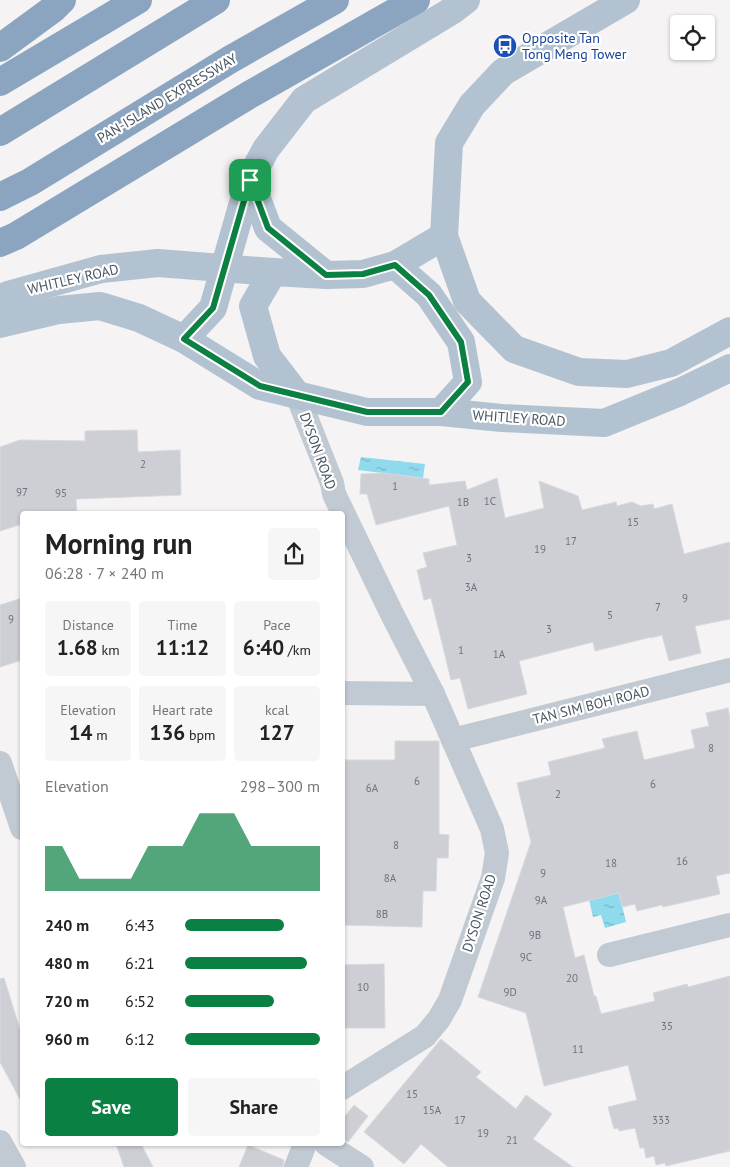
<!DOCTYPE html>
<meta charset="utf-8">
<style>
body{margin:0;font-family:"PT Sans",sans-serif;background:#f6f6f6;color:#222;height:100vh;display:flex;flex-direction:column;font-size:19px;white-space:nowrap}
*{box-sizing:border-box;margin:0}
p{font-size:16px;color:#767676}
.icon{flex:none;width:28px;height:28px;fill:none;stroke:currentColor;stroke-width:2;stroke-linecap:round;stroke-linejoin:round}
.map{position:relative;flex:1;overflow:hidden}
.side{position:absolute;left:20px;top:511px;width:325px;height:635px;display:flex;flex-direction:column;background:#fff;border-radius:5px;box-shadow:0 1px 4px #0004}
.side>*{flex:none}
.buttons{position:absolute;left:670px;top:15px;display:grid;gap:10px}
.buttons a{display:grid;place-items:center;width:45px;height:45px;border-radius:5px;background:#fff;box-shadow:0 1px 4px #0004;font-size:25px}
.pin{position:absolute;display:grid;place-items:center;width:42px;height:42px;color:#fff;margin:-21px;border-radius:10px;box-shadow:0 2px 8px #0006}
.round{display:grid;place-items:center;flex:none;width:52px;height:52px;border-radius:5px;background:#f6f6f6}
.overview{display:flex;align-items:center;justify-content:space-between;height:85px;padding:0 25px}
h1{font-size:28px;font-weight:700;line-height:38px}
.figures{display:grid;grid-template-columns:repeat(3,1fr);gap:8px;height:85px;padding:5px 25px}
.figures div{display:grid;align-content:center;border-radius:5px;background:#f6f6f6;text-align:center}
.figures b{font-size:21px;font-weight:700}
.figures small{font-size:14px;font-weight:400}
.figures p{font-size:14px}
.chart{height:140px;padding:10px 25px}
.chart p{display:flex;justify-content:space-between}
.chart svg{width:100%;height:90px;margin-top:5px;fill:#0b8043;opacity:.7}
.action{display:flex;gap:10px;margin-top:auto;padding:10px 25px}
.action a{flex:1;height:58px;border-radius:5px;background:#0b8043;color:#fff;font-size:20px;font-weight:700;line-height:58px;text-align:center}
.action a+a{background:#f6f6f6;color:#222}
ul{padding:0 25px;list-style:none;font-size:16px}
li{display:grid;grid-template-columns:80px 60px 1fr;align-items:center;height:38px}
li i{height:12px;border-radius:6px;background:#0b8043}
.map>svg:first-child{display:block}
.water{fill:url(#water-ripples)}
.building{fill:#cdcfd5;stroke:#d7d9de}
.lines{fill:none;stroke-linecap:round;stroke-linejoin:round}
.street{stroke:#c1cad2;stroke-width:24}
.primary{stroke:#b3c2d1;stroke-width:28}
.highway{stroke:#8ba5c1;stroke-width:28}
.route-casing{stroke:#fff;stroke-width:10}
.route{stroke:#0b8043;stroke-width:6}
.labels{text-anchor:middle;dominant-baseline:central;stroke-width:4.5;stroke-linejoin:round;paint-order:stroke}
.number-label{font-size:11px;fill:#6b747e}
.transit-label{font-size:14px;fill:#164399;stroke:#fff;text-anchor:start}
.street-label{font-size:14px;fill:#4a5661;stroke:#fff}
</style>
<div class="map">
<svg width="730" height="1167" viewBox="0 0 730 1167">
<defs>
<pattern id="water-ripples" width="26" height="14" patternUnits="userSpaceOnUse" patternTransform="scale(1.25)"><rect width="26" height="14" fill="#90daee"/><path d="M2 4q2-2 4 0t4 0M15 11q2-2 4 0t4 0" fill="none" stroke="#78b4c4"/></pattern>
</defs>
<rect width="100%" height="100%" fill="#f5f3f3"/>
<!-- water -->
<g class="water">
<polygon points="361,457 425,464 423,478 358,470"/>
<polygon points="586,887 619,893 626,922 605,928 601,915 593,917"/>
</g>
<!-- building -->
<g class="building">
<polygon points="137,430 138,452 180,450 181,495 76,499 77,514 22,514 22,524 0,531 0,447 20,440 85,441 85,431"/>
<polygon points="384,473 429,479 429,485 465,481 467,490 497,478 505,518 544,508 539,481 578,496 582,510 616,502 617,506 632,502 641,506 653,504 654,509 672,504 684,554 730,542 730,619 695,626 701,653 669,661 662,635 651,638 651,637 595,651 593,642 519,661 527,694 468,709 460,678 451,680 431,598 424,600 417,570 427,567 423,553 457,545 449,506 376,525 367,494 360,494 361,474"/>
<polygon points="22,598 22,660 0,667 0,605"/>
<polygon points="728,708 730,718 730,873 716,876 720,894 663,907 662,905 637,911 635,904 622,907 619,893 563,907 575,958 584,955 594,996 596,996 601,1014 655,1001 653,993 687,984 688,987 730,976 730,1151 666,1166 665,1163 656,1165 654,1156 646,1158 644,1148 640,1148 635,1128 619,1131 618,1128 614,1129 608,1107 637,1100 628,1065 544,1086 526,1013 478,997 531,842 517,783 551,775 548,762 605,748 602,739 637,731 644,760 695,748 691,730 709,726 706,713"/>
<polygon points="395,741 439,741 439,834 449,835 448,858 437,858 436,891 423,891 422,927 342,925 342,760 395,760"/>
<polygon points="384,964 385,1028 344,1028 342,965"/>
<polygon points="4,978 22,1036 22,1103 0,1062 0,979"/>
<polygon points="441,1039 481,1072 476,1077 516,1109 526,1095 552,1114 533,1139 573,1167 448,1167 421,1144 404,1164 364,1132"/>
<polygon points="354,1105 368,1116 348,1142 342,1138 342,1120"/>
<polygon points="116,1144 141,1144 153,1167 124,1167"/>
<polygon points="248,1145 284,1160 283,1167 239,1167"/>
</g>
<g class="lines">
<!-- street -->
<g class="street">
<polyline points="297,395 332,483 334,494 392,614 433,694 492,829 497,853 493,878 450,1000 439,1019 425,1036 342,1088"/>
<polyline points="342,693 433,694"/>
<polyline points="453,740 730,670"/>
<polyline points="0,763 22,828"/>
<polyline points="609,955 730,925"/>
<polyline points="0,1142 14,1167"/>
<polyline points="326,1144 362,1167"/>
<polyline points="296,1167 305,1144"/>
</g>
<!-- primary -->
<g class="primary">
<polyline points="626,0 503,72 472,105 449,143 444,236 467,301 514,349 579,372 627,374 671,363 730,331"/>
<polyline points="250,180 268,228 326,275"/>
<polyline points="395,265 429,295 461,342 468,382 441,412"/>
<polyline points="273,272 253,306 267,356 297,395"/>
<polyline points="0,299 8,295 101,269 158,263 273,272 326,275 363,274 395,265 444,236"/>
<polyline points="0,324 59,310 100,306 139,318 184,339 260,386 367,412 441,412 502,418 604,423 680,392 730,368"/>
<polyline points="184,339 213,308 240,213 250,180 258,164 266,149 304,100 453,10 466,0"/>
</g>
<!-- highway -->
<g class="highway">
<polyline points="0,48 53,9 62,0"/>
<polyline points="0,82 138,0"/>
<polyline points="0,132 216,0"/>
<polyline points="0,197 30,182 231,59 335,0"/>
<polyline points="0,243 16,236 249,95 416,0"/>
</g>
</g>
<g class="lines">
<!-- route casing -->
<g class="route-casing">
<polygon id="route" points="250,180 268,228 326,275 363,274 395,265 429,295 461,342 468,382 441,412 367,412 260,386 184,339 213,308"/>
</g>
<!-- route -->
<use href="#route" class="route"/>
</g>
<!-- icons -->
<defs>
<g id="bus-disc" transform="scale(1.25)"><circle r="9.5" fill="#1a4fb4" stroke="#fff"/><path d="M-5-6H5V4H4V6H2V4H-2V6H-4V4H-5ZM-3.5-4V0h7V-4ZM-3.5 1.2v1.5H-2V1.2ZM2 1.2v1.5H3.5V1.2Z" fill="#fff"/></g>
</defs>
<g fill-rule="evenodd">
<use href="#bus-disc" x="505" y="46"/>
</g>
<g class="labels">
<!-- number labels -->
<g class="number-label">
<text x="143" y="464">2</text>
<text x="395" y="486">1</text>
<text x="22" y="492">97</text>
<text x="61" y="493">95</text>
<text x="490" y="501">1C</text>
<text x="463" y="502">1B</text>
<text x="633" y="522">15</text>
<text x="571" y="541">17</text>
<text x="540" y="549">19</text>
<text x="469" y="558">3</text>
<text x="471" y="587">3A</text>
<text x="685" y="598">9</text>
<text x="658" y="607">7</text>
<text x="610" y="615">5</text>
<text x="11" y="619">9</text>
<text x="549" y="629">3</text>
<text x="461" y="650">1</text>
<text x="499" y="654">1A</text>
<text x="711" y="748">8</text>
<text x="417" y="781">6</text>
<text x="653" y="784">6</text>
<text x="372" y="788">6A</text>
<text x="558" y="794">2</text>
<text x="396" y="845">8</text>
<text x="682" y="861">16</text>
<text x="611" y="863">18</text>
<text x="543" y="873">9</text>
<text x="390" y="878">8A</text>
<text x="541" y="900">9A</text>
<text x="382" y="914">8B</text>
<text x="535" y="935">9B</text>
<text x="526" y="957">9C</text>
<text x="572" y="978">20</text>
<text x="363" y="987">10</text>
<text x="510" y="992">9D</text>
<text x="667" y="1026">35</text>
<text x="578" y="1049">11</text>
<text x="412" y="1094">15</text>
<text x="432" y="1110">15A</text>
<text x="460" y="1120">17</text>
<text x="661" y="1120">333</text>
<text x="483" y="1133">19</text>
<text x="512" y="1140">21</text>
</g>
<!-- transit labels -->
<g class="transit-label">
<text x="522" y="38">Opposite Tan<tspan x="522" dy="16">Tong Meng Tower</tspan></text>
</g>
<!-- street labels -->
<g class="street-label">
<text transform="translate(167 98) rotate(-31)">PAN-ISLAND EXPRESSWAY</text>
<text transform="translate(73 279) rotate(-13)">WHITLEY ROAD</text>
<text transform="translate(519 418) rotate(4)">WHITLEY ROAD</text>
<text transform="translate(318 451) rotate(70)">DYSON ROAD</text>
<text transform="translate(591 705) rotate(-14)">TAN SIM BOH ROAD</text>
<text transform="translate(479 913) rotate(-72)">DYSON ROAD</text>
</g>
</g>
</svg>
<div class="buttons">
<a><svg class="icon" aria-label="locate" viewBox="0 0 24 24"><circle cx="12" cy="12" r="6"/><path d="M12 2v4M12 18v4M2 12h4M18 12h4"/></svg></a>
</div>
<div class="pin" style="left:250px;top:180px;background:#1e9e55"><svg class="icon" aria-label="arrive" viewBox="0 0 24 24"><path d="M6 21V4h12l-3 4 3 4H6"/></svg></div>
<section class="side">
<div class="overview"><div><h1>Morning run</h1><p>06:28 · 7 × 240 m</p></div><a class="round"><svg class="icon" aria-label="share" viewBox="0 0 24 24"><path d="M12 15V3M7 8l5-5 5 5M5 13v7h14v-7"/></svg></a></div>
<div class="figures">
<div><p>Distance</p><b>1.68<small> km</small></b></div>
<div><p>Time</p><b>11:12</b></div>
<div><p>Pace</p><b>6:40<small> /km</small></b></div>
</div>
<div class="figures">
<div><p>Elevation</p><b>14<small> m</small></b></div>
<div><p>Heart rate</p><b>136<small> bpm</small></b></div>
<div><p>kcal</p><b>127</b></div>
</div>
<div class="chart"><p><span>Elevation</span>298–300 m</p>
<svg viewBox="0 0 160 44" preserveAspectRatio="none"><path d="M0 44V22L10 22L20 38L30 38L40 38L50 38L60 22L70 22L80 22L90 6L100 6L110 6L120 22L130 22L140 22L150 22L160 22V44z"/></svg>
</div>
<ul>
<li><b>240 m</b>6:43<i style="width:73%"></i></li>
<li><b>480 m</b>6:21<i style="width:90%"></i></li>
<li><b>720 m</b>6:52<i style="width:66%"></i></li>
<li><b>960 m</b>6:12<i style="width:100%"></i></li>
</ul>
<div class="action"><a>Save</a><a>Share</a></div>
</section>
</div>
